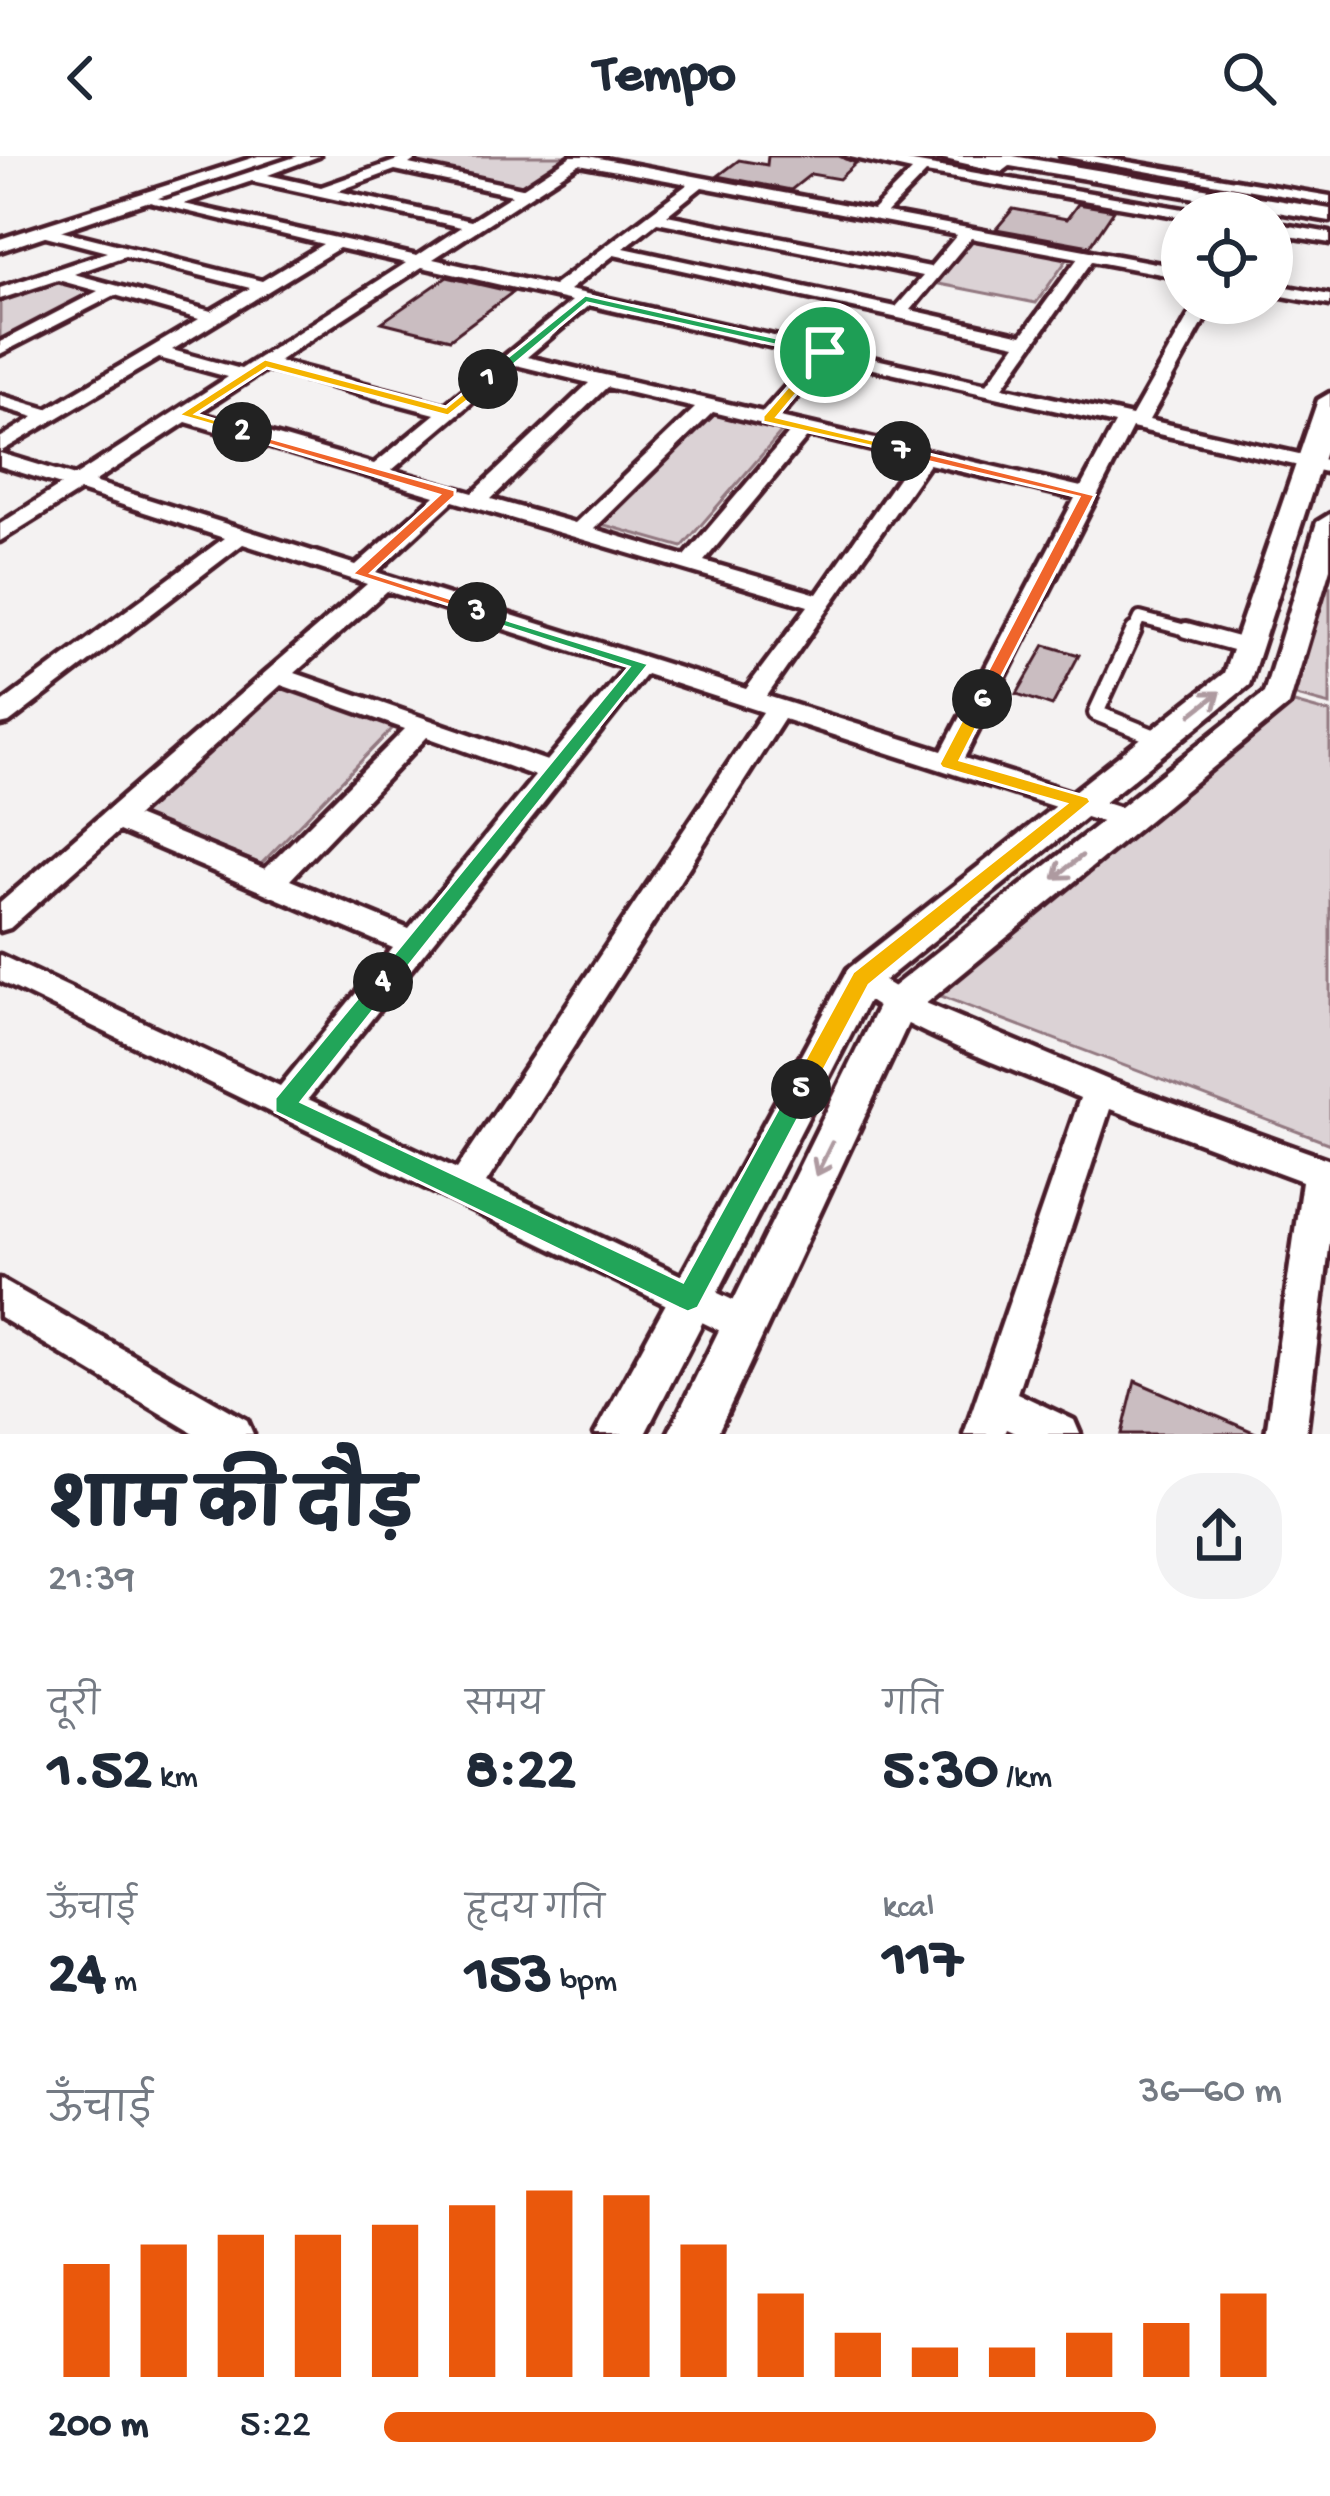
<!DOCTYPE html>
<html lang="hi">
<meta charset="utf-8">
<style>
body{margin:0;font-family:"Gochi Hand","Playpen Sans Deva",sans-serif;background:#f2f2f3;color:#1f2937;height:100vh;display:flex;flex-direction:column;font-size:45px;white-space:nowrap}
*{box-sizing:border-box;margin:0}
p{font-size:39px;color:#747a83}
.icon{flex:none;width:66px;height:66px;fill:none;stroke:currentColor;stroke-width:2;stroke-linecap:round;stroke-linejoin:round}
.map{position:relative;height:1278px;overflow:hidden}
.side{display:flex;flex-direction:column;background:#fff;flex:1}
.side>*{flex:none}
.buttons{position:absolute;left:1161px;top:36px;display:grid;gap:24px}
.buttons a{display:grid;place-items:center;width:132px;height:132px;border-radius:50%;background:#fff;box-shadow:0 6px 18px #0003;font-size:60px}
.pin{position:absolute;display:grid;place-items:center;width:102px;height:102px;color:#fff;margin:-51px;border:6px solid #fff;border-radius:50%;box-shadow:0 3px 12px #0007}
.km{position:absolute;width:60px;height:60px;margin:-30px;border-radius:50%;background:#222;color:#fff;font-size:33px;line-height:60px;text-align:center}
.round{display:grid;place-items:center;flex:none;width:126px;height:126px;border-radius:48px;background:#f2f2f3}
.summary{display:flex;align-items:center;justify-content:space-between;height:204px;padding:0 48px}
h1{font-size:66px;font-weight:800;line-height:90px}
.metrics{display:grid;grid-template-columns:repeat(3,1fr);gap:18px;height:204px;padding:12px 48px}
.metrics div{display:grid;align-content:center}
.metrics b{font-size:60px;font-weight:800}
.metrics small{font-size:33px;font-weight:400}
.metrics p{font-size:33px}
.chart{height:336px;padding:24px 48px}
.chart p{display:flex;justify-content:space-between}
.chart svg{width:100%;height:216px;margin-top:12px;stroke:#ea580c;stroke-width:6}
ul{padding:0 48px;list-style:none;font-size:39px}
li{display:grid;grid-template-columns:192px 144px 1fr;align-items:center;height:90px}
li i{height:30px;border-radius:15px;background:#ea580c}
header{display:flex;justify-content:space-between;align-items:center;height:156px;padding:0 48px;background:#fff;font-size:54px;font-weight:800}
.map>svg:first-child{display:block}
.green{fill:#dbd2d5;stroke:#927880;stroke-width:3}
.building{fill:#cabdc1;stroke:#4a1f2b;stroke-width:3}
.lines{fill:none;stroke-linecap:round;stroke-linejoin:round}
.service-far1-casing{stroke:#4a1f2b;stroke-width:18}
.service-casing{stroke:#4a1f2b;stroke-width:22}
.minor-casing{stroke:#4a1f2b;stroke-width:9}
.tertiary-casing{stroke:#4a1f2b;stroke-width:9}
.service-far1{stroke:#fff;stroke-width:10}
.service{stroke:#fff;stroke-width:14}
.minor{fill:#fff;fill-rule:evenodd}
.tertiary{fill:#fff;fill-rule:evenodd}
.oneway{stroke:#ae9aa0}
.split-1{fill:#22a559;stroke:#fff;stroke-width:3}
.split-2{fill:#f5b400;stroke:#fff;stroke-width:3}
.split-3{fill:#f0652b;stroke:#fff;stroke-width:3}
.split-4{fill:#22a559;stroke:#fff;stroke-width:3}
.split-5{fill:#22a559;stroke:#fff;stroke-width:3}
.split-6{fill:#f5b400;stroke:#fff;stroke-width:3}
.split-7{fill:#f0652b;stroke:#fff;stroke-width:3}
.split-8{fill:#f5b400;stroke:#fff;stroke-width:3}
</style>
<header><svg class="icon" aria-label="back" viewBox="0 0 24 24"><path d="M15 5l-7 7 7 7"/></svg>Tempo<svg class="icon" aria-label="search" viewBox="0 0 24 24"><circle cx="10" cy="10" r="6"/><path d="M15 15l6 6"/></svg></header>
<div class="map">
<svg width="1330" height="1278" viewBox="0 0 1330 1278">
<rect width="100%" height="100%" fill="#f4f2f2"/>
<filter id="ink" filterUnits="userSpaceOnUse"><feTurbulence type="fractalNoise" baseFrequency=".00833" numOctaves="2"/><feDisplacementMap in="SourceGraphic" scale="24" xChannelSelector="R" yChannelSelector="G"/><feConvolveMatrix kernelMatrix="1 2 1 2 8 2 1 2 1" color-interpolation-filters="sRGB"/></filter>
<g filter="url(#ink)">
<!-- green -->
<g class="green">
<polygon points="427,0 569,0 520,32 403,8"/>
<polygon points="974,80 1071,98 1036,147 934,127"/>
<polygon points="53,122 101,135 0,188 0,140"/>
<polygon points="711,253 786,271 682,391 601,368"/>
<polygon points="1330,431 1330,549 1289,538 1320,432"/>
<polygon points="273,528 394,571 261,708 132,656"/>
<polygon points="1294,547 1330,557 1330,988 936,838"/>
</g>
<!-- building -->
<g class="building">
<polygon points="768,0 839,0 856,7 839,23 811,18 791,34 718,20 739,4 767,9"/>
<polygon points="1078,48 1114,54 1090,90 996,73 1013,53 1067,63"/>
<polygon points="447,121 513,136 450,183 382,166"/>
<polygon points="1045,489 1079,499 1052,550 1017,538"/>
<polygon points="1135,1225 1258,1278 1122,1278"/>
</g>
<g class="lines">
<!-- service-far1 casing -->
<g class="service-far1-casing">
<polyline id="service-far1" points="1133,477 1140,462 1197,477"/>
</g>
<!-- service casing -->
<g class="service-casing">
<g id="service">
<polyline points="1134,474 1096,557 1160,583"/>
<polyline points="1186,474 1248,491"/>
</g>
</g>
<!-- minor casing -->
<g class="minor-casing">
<g id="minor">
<path d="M298,0H319L268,19L321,31L409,0L415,4L409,8L522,32L571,0H588L873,54L912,15L846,0H878L1189,54L1192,57H1182V61L926,17L887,57L1182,112V122L1092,105L1003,231L1132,260L1196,147H1214L1149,264L1330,305V317L1132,272L964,602L1137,657L1141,664L1137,671H1117L784,563L486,1027L758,1156L764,1169L758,1182L745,1187L0,825V799L280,930L393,792L119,675L10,772L0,775V747L367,428L243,388L9,567L0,569V548L224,382L80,335L0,385V368L61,329L0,310V297L75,320L228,221L159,202L0,296V282L34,261L0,251V239L47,253L199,163L115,139L0,198V186L98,135L58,124L0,143V132L107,96L38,78V72L44,70L262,125L323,88L137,43L144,39L166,44ZM579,8L688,28L553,130L433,103ZM395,14L512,39L471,65L338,35ZM252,25L461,71L417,100L184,48ZM702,31L957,79L930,111L667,59ZM657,66L923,120L896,151L624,92ZM971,82L1078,102L1022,179L911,154ZM339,92L406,107L241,213L172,194ZM614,99L1016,188L987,228L569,134ZM125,100L250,132L211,155L74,118ZM422,111L572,145L445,249L278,205ZM589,149L813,200L763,256L527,201ZM829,203L1115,268L1081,331L780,261ZM516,209L589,227L473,337L392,314ZM266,213L435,258L374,308L199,257ZM607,231L695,252L575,367L491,343ZM713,256L791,275L685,400L594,373ZM186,266L435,340L356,409L94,326ZM809,279L911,303L817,438L704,405ZM929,308L1075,342L942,595L767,540ZM453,345L808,450L746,533L376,416ZM387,435L625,512L547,605L295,517ZM646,518L763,556L457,1013L308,943ZM281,529L405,573L265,713L136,660ZM427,581L535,620L409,773L290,724Z"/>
<polygon points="1061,0 1093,0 1330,40 1330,48"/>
<polygon points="1272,67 1330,77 1330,87 1272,77"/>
<polygon points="1272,128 1330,139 1330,149 1272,138"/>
<path d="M861,811L909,840L1111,925L1330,1004V1084L1306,1278H1266L1302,1025L1110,953L1017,1237L1074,1264L1080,1278H1017L1006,1273L1004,1278H964L1080,942C1033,921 866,862 846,823L850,814Z"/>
<polygon points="0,1123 247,1264 253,1278 195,1278 0,1161"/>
</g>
</g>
<!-- tertiary casing -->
<g class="tertiary-casing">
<g id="tertiary">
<polygon points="258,0 284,0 0,95 0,83"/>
<polygon points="932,0 1013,0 1330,53 1330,65 1010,10 1002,16"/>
<polygon points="1330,237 1330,280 1249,529 874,833 645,1278 595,1278 848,813 1224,517 1318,244"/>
<polygon points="1330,358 1330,412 1289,549 912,859 717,1278 668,1278 884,838 1264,537 1317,366"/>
</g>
</g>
<!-- service-far1 -->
<use href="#service-far1" class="service-far1"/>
<!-- service -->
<use href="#service" class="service"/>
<!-- minor -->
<use href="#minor" class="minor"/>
<!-- tertiary -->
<use href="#tertiary" class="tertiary"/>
</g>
<!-- one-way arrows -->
<defs><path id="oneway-shaft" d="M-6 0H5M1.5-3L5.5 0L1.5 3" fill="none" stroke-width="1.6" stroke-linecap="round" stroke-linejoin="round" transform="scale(3)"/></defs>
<g class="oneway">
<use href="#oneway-shaft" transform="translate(1206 547) rotate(-38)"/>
<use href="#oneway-shaft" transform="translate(1068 711) rotate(141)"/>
<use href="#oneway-shaft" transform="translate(824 1003) rotate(116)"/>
</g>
</g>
<!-- split-1 -->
<polygon class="split-1" points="585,139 825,193 831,196 825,200 587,147 493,226 484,226 484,220"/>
<!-- split-2 -->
<polygon class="split-2" points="265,203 446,251 484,220 495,223 448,260 267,212 196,258 247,273 247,279 178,259"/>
<!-- split-3 -->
<polygon class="split-3" points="237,273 455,334 455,340 371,417 483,453 483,460 352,418 439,339 237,279"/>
<!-- split-4 -->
<polygon class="split-4" points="471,453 649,508 391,832 383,835 372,826 376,820 629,511 471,460"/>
<!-- split-5 -->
<polygon class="split-5" points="383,817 391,820 391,832 301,946 683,1126 793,926 810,926 810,940 698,1152 688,1156 679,1152 275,956 275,942 376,820"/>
<!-- split-6 -->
<polygon class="split-6" points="982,537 991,543 960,604 1088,641 1091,646 869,829 810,940 793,940 789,933 853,816 1066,648 942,612 939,608 973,543"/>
<!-- split-7 -->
<polygon class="split-7" points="901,291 1095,339 988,547 973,543 1079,341 896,298"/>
<!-- split-8 -->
<polygon class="split-8" points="820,194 831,196 777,261 906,292 906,298 763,266 763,260"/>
</svg>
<div class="buttons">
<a><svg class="icon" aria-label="locate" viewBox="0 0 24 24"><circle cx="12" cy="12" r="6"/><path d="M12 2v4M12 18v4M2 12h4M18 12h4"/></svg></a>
</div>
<div class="pin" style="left:825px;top:196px;background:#1e9e55"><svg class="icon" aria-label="arrive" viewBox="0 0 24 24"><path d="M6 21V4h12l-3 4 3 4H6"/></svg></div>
<b class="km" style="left:488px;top:223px">1</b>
<b class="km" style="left:242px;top:276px">2</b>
<b class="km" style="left:477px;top:456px">3</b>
<b class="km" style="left:383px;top:826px">4</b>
<b class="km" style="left:801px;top:933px">5</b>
<b class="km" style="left:982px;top:543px">6</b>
<b class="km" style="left:901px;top:295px">7</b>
</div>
<section class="side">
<div class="summary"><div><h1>शाम की दौड़</h1><p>21:39</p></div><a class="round"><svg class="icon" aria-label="share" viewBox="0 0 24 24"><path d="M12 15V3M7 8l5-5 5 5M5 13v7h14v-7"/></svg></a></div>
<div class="metrics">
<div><p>दूरी</p><b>1.52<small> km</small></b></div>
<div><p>समय</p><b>8:22</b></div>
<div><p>गति</p><b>5:30<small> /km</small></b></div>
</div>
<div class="metrics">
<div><p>ऊँचाई</p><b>24<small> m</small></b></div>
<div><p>हृदय गति</p><b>153<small> bpm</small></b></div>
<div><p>kcal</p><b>117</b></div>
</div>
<div class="chart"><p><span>ऊँचाई</span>36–60 m</p>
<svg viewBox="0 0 160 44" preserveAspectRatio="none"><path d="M5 44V21M15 44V17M25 44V15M35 44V15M45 44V13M55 44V9M65 44V6M75 44V7M85 44V17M95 44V27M105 44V35M115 44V38M125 44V38M135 44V35M145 44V33M155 44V27"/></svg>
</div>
<ul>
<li><b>200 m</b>5:22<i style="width:86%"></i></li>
</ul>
</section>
